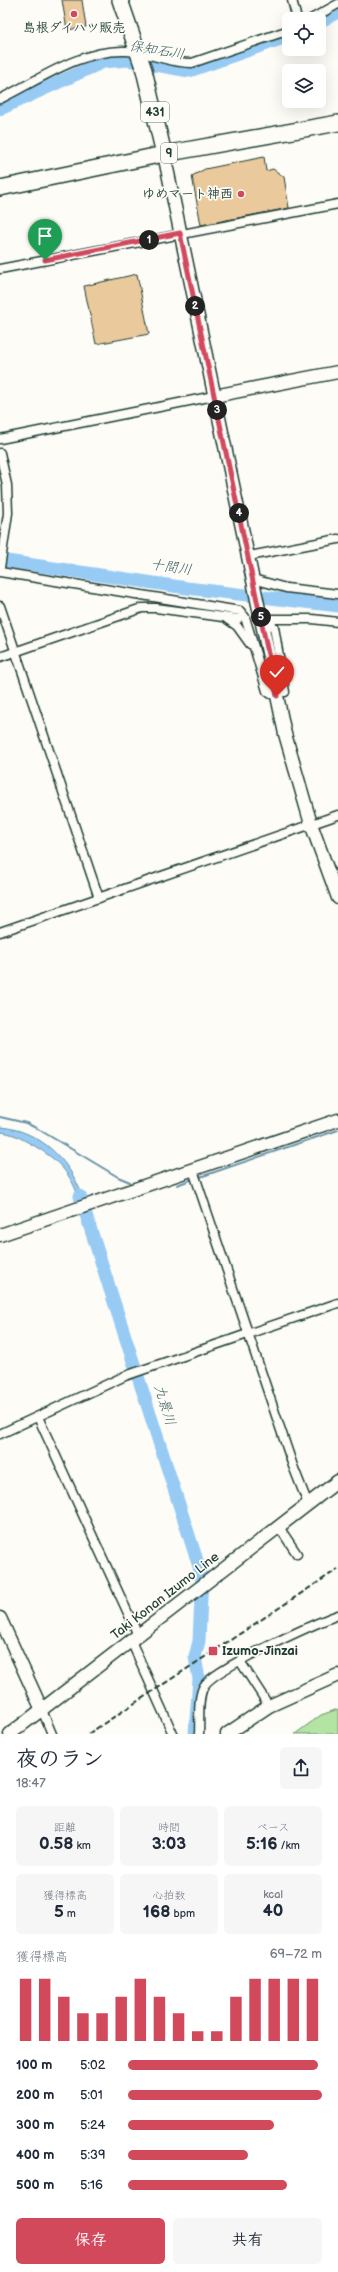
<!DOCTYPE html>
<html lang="ja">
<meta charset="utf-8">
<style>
body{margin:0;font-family:"Balsamiq Sans","Klee One",sans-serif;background:#f6f6f7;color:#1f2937;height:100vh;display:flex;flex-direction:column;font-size:15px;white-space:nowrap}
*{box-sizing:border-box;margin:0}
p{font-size:13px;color:#747a83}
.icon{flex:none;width:22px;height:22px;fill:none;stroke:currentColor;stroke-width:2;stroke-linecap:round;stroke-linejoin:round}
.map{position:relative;height:1734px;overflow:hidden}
.drawer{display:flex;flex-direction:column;background:#fff;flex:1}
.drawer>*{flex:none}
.buttons{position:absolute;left:282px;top:12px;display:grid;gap:8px}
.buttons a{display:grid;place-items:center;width:44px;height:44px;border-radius:6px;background:#fff;box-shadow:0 4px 16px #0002;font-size:20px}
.pin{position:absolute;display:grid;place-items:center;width:34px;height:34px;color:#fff;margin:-41px -17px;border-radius:50% 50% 50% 0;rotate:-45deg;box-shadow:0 0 4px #0007}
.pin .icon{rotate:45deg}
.km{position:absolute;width:20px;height:20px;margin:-10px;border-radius:50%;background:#222;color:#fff;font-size:11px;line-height:20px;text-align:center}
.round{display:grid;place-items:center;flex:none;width:42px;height:42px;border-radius:6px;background:#f6f6f7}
.headline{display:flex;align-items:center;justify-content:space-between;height:68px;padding:0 16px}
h1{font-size:22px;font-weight:600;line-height:30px}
.stats{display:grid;grid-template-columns:repeat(3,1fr);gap:6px;height:68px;padding:4px 16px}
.stats div{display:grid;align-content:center;border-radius:6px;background:#f6f6f7;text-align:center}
.stats b{font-size:17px;font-weight:600}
.stats small{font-size:11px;font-weight:400}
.stats p{font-size:11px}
.chart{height:112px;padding:8px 16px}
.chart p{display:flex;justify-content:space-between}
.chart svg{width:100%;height:72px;margin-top:4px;stroke:#d1495b;stroke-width:6}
.action{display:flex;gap:8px;margin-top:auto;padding:8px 16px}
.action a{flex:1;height:46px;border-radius:6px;background:#d1495b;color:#fff;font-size:16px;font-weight:600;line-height:46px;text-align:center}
.action a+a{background:#f6f6f7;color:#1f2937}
ul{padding:0 16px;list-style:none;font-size:13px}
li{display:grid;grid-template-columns:64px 48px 1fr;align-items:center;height:30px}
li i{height:10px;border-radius:5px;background:#d1495b}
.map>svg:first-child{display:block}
.green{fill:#b4e4a3;stroke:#6a906c}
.water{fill:#97cbf4;stroke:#6792a7}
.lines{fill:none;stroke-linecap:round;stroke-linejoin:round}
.stream{stroke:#6792a7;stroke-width:2}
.river{stroke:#97cbf4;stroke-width:13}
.building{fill:#eaca9c;stroke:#1f3d34}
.street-casing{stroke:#1f3d34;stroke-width:11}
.secondary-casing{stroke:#1f3d34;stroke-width:15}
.highway-casing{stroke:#1f3d34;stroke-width:18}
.street{stroke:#fdfcf7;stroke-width:8}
.secondary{stroke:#fdfcf7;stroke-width:12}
.highway{stroke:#fdfcf7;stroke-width:15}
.rail{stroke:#1f3d34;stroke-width:2;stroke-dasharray:6 3;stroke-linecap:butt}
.route-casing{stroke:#fff;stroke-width:8}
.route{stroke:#d1495b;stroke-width:5}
.poi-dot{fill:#d1495b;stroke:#fdfcf7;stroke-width:1.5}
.labels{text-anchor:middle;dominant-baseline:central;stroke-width:3.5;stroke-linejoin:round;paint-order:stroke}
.shield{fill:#fdfcf7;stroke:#62766e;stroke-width:1}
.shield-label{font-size:12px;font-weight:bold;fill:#1f3d34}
.poi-label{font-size:13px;font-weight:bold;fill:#1f3d34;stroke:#fdfcf7}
.street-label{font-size:13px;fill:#1f3d34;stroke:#fdfcf7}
.water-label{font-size:14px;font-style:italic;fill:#3d6064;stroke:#fdfcf7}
</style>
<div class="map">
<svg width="338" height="1734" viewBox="0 0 338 1734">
<rect width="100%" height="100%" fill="#fdfcf7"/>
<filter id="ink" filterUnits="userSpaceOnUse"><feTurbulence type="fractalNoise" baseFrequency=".025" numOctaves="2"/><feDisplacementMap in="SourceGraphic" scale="8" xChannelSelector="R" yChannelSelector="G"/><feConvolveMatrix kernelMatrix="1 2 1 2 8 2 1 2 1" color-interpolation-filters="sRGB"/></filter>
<g filter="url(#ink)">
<!-- green -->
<polygon class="green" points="338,1709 338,1734 295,1734 321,1715"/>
<!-- water -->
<path class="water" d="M0,1127C41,1130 73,1163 84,1201L80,1202C72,1173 56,1158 31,1144C20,1138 13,1133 0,1132Z"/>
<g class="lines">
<!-- stream -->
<g class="stream">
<polyline points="0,1117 26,1123 38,1129 118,1177 130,1182"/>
<polyline points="197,1178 338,1130"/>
<polyline points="177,1185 193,1179"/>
</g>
<!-- river -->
<g class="river">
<polyline points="319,22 338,12"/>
<polyline points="0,109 103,62 128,60 189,71 289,36"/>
<polyline points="0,560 187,588 338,606"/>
<polyline points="80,1196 202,1576 199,1641 195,1657 199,1679 195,1734"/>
</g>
</g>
<!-- building -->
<g class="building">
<polygon points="62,0 82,0 86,27 67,30"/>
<polygon points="264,157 266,171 273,169 284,177 289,208 201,225 192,176 205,169"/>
<polygon points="137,274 149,334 96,344 84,286"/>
</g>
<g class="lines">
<!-- street casing -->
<g class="street-casing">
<g id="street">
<polyline points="292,0 297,19"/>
<polyline points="311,19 338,4"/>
<path d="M0,99C39,80 81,49 126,51C150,52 168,63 192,63L289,30"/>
<polyline points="0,269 338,204"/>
<polyline points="0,439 214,396"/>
<polyline points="0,453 7,485 8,513 0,568"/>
<polyline points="249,556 338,539"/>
<polyline points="0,572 240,611 245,617 267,691 271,694"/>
<polyline points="253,579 286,588 338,594"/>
<polyline points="0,606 99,898"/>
<polyline points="227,619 237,626 250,644"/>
<polyline points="262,619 312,619 338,622"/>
<polyline points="269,625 274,627 285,692"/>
<polyline points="0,657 142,608 156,608 238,619"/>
<polyline points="0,932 338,815"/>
<polyline points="193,1170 293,1466 308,1504"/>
<polyline points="38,1417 138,1635"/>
<polyline points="0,1434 125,1376 338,1303"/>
<polyline points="279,1527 297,1554"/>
<polyline points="131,1641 173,1734"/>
<polyline points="240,1661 269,1706"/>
<polyline points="42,1710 52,1734"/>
<path d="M199,1734C200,1720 197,1698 204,1686C213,1669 316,1623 338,1615"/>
</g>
</g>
<!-- secondary casing -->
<g class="secondary-casing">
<g id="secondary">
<polyline points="164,154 285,734 311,824 338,898"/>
<polyline points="214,396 338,372"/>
<polyline points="0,1235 338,1120"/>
<polyline points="0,1618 42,1710"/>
<polyline points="10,1734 338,1481"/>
<polyline points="227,1734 269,1706 338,1675"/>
</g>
</g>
<!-- highway casing -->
<g class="highway-casing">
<g id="highway">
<polyline points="120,0 144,70 164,154"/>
<polyline points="0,188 164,154 338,123"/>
</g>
</g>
<!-- street -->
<use href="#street" class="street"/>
<!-- secondary -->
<use href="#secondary" class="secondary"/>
<!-- highway -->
<use href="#highway" class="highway"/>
<!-- rail -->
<polyline class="rail" points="88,1734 338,1569"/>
</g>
</g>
<g class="lines" filter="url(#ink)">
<!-- route casing -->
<g class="route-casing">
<polyline id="route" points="45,260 180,233 277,696"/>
</g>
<!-- route -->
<use href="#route" class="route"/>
</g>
<!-- markers -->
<g class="poi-dot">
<circle cx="74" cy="14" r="4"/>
<circle cx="241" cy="194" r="4"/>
<rect x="208" y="1646" width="10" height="10" rx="2"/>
</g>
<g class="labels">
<!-- shield labels -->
<g class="shield">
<rect x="141" y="102" width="28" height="20" rx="3"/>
<rect x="161" y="143" width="16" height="20" rx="3"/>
</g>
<g class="shield-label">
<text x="155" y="112">431</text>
<text x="169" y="153">9</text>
</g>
<!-- poi labels -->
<g class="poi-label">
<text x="74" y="28">島根ダイハツ販売</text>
<text x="233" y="194" text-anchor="end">ゆめマート神西</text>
<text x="222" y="1651" text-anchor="start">Izumo-Jinzai</text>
</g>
<!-- street labels -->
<g class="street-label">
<text transform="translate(165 1596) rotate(-38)">Taki Konan Izumo Line</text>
</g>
<!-- water labels -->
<g class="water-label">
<text transform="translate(157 50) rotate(9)">保知石川</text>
<text transform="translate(171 567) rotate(8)">十間川</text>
<text transform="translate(165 1405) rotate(73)">九景川</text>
</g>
</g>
</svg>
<div class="buttons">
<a><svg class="icon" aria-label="locate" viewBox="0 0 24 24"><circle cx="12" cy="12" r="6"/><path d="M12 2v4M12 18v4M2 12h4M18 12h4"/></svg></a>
<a><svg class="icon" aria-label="layers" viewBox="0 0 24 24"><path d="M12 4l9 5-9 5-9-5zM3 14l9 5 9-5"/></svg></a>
</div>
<div class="pin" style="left:45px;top:260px;background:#1e9e55"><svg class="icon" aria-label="arrive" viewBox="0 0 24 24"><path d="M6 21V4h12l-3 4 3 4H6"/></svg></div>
<div class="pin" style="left:277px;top:696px;background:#d93025"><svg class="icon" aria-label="check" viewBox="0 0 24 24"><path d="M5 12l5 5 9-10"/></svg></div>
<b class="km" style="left:149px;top:240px">1</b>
<b class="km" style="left:195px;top:306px">2</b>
<b class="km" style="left:217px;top:410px">3</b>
<b class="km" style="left:239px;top:513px">4</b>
<b class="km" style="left:261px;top:617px">5</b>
</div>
<section class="drawer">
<div class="headline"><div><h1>夜のラン</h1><p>18:47</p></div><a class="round"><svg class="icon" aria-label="share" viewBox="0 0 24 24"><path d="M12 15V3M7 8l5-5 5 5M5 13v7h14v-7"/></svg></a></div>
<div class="stats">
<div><p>距離</p><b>0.58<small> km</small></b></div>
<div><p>時間</p><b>3:03</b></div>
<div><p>ペース</p><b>5:16<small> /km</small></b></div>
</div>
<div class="stats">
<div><p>獲得標高</p><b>5<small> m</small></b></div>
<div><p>心拍数</p><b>168<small> bpm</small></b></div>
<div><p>kcal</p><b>40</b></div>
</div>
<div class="chart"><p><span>獲得標高</span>69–72 m</p>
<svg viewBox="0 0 160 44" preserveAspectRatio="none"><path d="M5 44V6M15 44V6M25 44V17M35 44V27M45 44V27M55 44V17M65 44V6M75 44V17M85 44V27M95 44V38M105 44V38M115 44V17M125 44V6M135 44V6M145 44V6M155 44V6"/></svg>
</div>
<ul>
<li><b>100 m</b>5:02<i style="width:98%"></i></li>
<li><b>200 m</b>5:01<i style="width:100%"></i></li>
<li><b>300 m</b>5:24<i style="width:75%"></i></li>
<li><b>400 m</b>5:39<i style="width:62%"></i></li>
<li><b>500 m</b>5:16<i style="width:82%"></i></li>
</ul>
<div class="action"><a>保存</a><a>共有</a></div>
</section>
